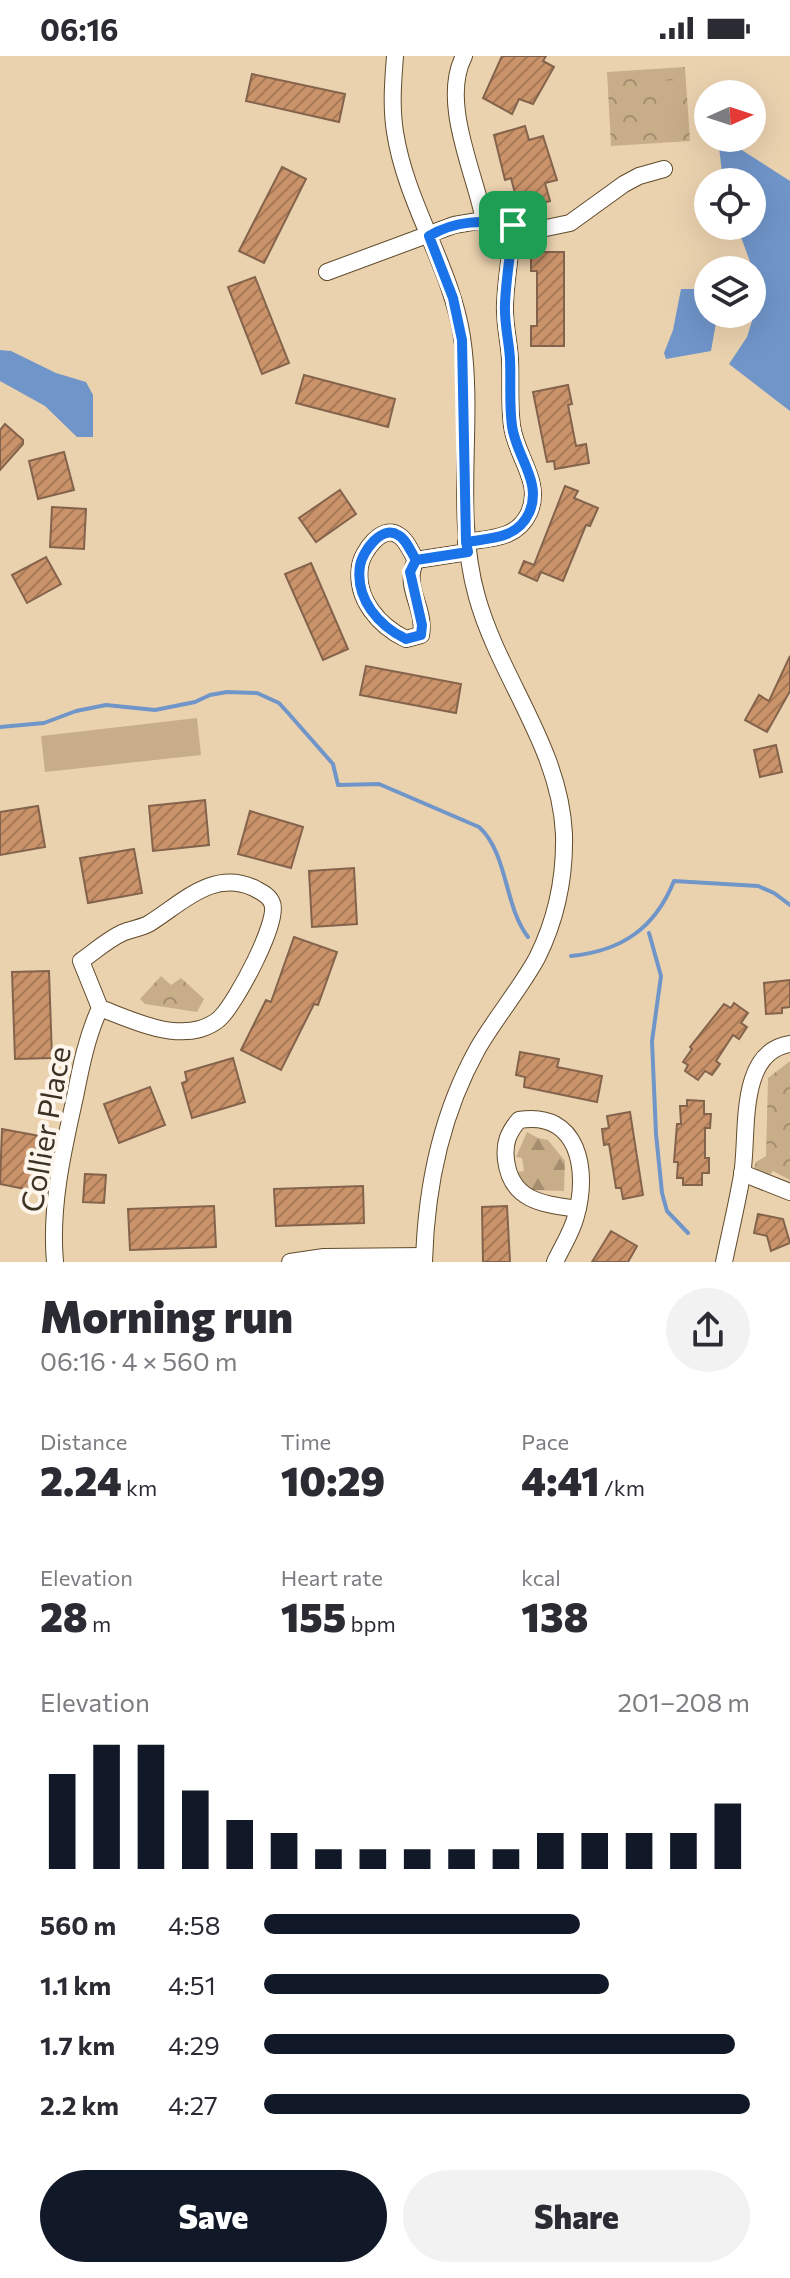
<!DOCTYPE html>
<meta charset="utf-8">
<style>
body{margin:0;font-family:Commissioner,sans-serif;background:#f2f2f3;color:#2b2b33;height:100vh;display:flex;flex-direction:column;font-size:30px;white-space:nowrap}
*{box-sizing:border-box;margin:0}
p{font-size:26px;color:#7c7c81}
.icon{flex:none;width:44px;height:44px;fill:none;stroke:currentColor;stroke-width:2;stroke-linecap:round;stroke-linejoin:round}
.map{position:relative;height:1206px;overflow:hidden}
.panel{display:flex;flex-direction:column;background:#fff;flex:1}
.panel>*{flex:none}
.needle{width:52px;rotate:87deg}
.controls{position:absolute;left:694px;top:24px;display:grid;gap:16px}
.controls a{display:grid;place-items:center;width:72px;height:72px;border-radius:50%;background:#fff;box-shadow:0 8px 32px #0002;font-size:40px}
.pin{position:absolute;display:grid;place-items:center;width:68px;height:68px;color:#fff;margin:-34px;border-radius:16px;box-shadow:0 4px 12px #0006}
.round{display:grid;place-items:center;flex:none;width:84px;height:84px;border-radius:42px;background:#f2f2f3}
.summary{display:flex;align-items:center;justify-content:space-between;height:136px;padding:0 40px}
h1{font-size:44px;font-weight:800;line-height:60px}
.figures{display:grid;grid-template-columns:repeat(3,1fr);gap:12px;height:136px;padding:8px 40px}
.figures div{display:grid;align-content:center}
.figures b{font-size:40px;font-weight:800}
.figures small{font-size:22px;font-weight:400}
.figures p{font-size:22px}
.chart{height:224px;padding:16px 40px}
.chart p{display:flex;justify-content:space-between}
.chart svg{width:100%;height:144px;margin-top:8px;stroke:#111827;stroke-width:6}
.button{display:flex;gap:16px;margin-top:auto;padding:16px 40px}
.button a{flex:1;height:92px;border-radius:48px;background:#111827;color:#fff;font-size:32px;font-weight:800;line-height:92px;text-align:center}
.button a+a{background:#f2f2f3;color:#2b2b33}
ul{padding:0 40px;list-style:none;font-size:26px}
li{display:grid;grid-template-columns:128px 96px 1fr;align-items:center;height:60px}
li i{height:20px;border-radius:10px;background:#111827}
.status{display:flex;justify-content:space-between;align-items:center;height:56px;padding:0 40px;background:#fff;direction:ltr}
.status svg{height:22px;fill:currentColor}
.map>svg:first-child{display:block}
.forest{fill:url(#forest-firs)}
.park{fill:url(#park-crowns)}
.garden{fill:#c8ae88}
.water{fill:#7095c9}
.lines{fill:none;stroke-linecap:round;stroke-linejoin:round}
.stream{stroke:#7095c9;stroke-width:4}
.building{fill:url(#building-hatch);stroke:#84634c;stroke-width:2}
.minor-casing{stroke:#604b2c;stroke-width:18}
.minor{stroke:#fff;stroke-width:16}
.route-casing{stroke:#fff;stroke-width:16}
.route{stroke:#1a73e8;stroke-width:10}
.labels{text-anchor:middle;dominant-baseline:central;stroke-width:8;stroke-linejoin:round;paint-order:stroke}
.street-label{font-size:30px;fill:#3c3325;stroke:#fef6ec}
</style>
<div class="status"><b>06:16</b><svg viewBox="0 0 49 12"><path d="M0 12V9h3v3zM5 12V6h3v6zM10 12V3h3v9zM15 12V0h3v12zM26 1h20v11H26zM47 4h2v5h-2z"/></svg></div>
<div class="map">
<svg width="790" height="1206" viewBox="0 0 790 1206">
<defs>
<pattern id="forest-firs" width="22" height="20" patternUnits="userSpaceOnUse" patternTransform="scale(2)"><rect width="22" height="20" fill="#c8ae88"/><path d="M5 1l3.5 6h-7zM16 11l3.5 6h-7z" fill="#a48e6f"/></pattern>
<pattern id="park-crowns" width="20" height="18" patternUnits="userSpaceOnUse" patternTransform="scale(2)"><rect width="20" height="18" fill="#c8ae88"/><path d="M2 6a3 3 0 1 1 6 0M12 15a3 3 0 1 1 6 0" fill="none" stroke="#a48e6f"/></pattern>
<pattern id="building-hatch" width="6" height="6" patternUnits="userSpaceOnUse" patternTransform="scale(2)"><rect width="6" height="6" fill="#cb936a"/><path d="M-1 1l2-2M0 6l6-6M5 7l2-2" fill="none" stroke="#a67957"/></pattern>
</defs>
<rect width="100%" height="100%" fill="#ebd2af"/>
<!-- forest -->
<polygon class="forest" points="527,1076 538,1082 548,1084 565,1105 564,1135 531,1134 524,1127 518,1128 517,1116 524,1115 522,1102 516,1101"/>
<!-- park -->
<g class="park">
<polygon points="685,11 690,85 611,90 607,16"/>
<polygon points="161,920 171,929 181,922 204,943 197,956 145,948 140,943"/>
<polygon points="790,1005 790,1124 773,1115 769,1120 754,1112 756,1106 766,1100 768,1022"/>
</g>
<!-- garden -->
<g class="garden">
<polygon points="679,24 682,74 658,75 655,25"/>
<polygon points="197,662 201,699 45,716 41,680"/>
</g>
<!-- water -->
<g class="water">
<polygon points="718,82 723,82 790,125 790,355 729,308 747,281 761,236 737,170 752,170 752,126 723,126"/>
<polygon points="681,233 708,233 708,258 720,258 717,261 711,295 666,303 664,297 673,274"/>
<polygon points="0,294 11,295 56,317 86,326 93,339 93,381 77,381 45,350 0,325"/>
</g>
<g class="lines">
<!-- stream -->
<g class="stream">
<path d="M0,671L44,667L76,655L106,649L155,654L195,646L210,639L227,636L257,637L279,647L289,658L333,708L338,729L379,728L479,771C508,797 504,850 528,881"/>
<polyline points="649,877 661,920 652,985 656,1078 662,1137 667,1155 688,1177"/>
<path d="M571,900C622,895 655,872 674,825L758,830L774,837L790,849"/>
</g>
</g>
<!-- building -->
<g class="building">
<polygon points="502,0 546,0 543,5 554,11 533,48 519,43 512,58 483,42"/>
<polygon points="252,18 345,38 339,66 246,45"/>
<polygon points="525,70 529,84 543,80 557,124 545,127 550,145 519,153 511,122 505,124 494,79"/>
<polygon points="282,111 306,123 264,207 239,195"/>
<polygon points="531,196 564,196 564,290 531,290 531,270 537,270 537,215 531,215"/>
<polygon points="255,221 289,307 262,318 228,231"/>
<polygon points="304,319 395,343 388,371 296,347"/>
<polygon points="568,329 572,348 568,349 576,390 586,388 589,407 555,413 554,405 547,406 533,336"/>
<polygon points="5,368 23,384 23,388 0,414 0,374"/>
<polygon points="64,396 74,434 38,443 29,405"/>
<polygon points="565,430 578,435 574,442 598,452 590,470 586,469 563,525 541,516 537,525 519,517 524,505 534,509"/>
<polygon points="340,434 356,458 316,486 299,462"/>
<polygon points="52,451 86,453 84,493 50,491"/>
<polygon points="46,501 61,528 27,547 12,519"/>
<polygon points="311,507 348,593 323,604 285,518"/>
<polygon points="790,600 790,635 767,676 745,664 759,639 769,645"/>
<polygon points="366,610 461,628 456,657 360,639"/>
<polygon points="776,689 782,716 760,721 754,694"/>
<polygon points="205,744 209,789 153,795 149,750"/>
<polygon points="38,750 45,791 0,799 0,756"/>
<polygon points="250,755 303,771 291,812 238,798"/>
<polygon points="134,793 142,837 88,847 80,802"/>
<polygon points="354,812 357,868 312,871 309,815"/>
<polygon points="294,881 337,896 318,949 314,948 281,1014 241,994 266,944 271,946"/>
<polygon points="49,915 52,1002 15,1003 12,916"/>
<polygon points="790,924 790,951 782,952 782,957 766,958 764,927"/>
<polygon points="734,947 748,957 741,967 747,971 739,983 733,979 716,1005 720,1008 712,1019 705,1015 698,1024 685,1015 688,1009 683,1006 692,993 690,991 724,948 731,952"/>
<polygon points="520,996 559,1003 557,1011 602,1020 597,1046 524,1031 525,1021 516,1019"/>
<polygon points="233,1002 245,1046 192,1062 182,1027 187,1025 185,1016"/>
<polygon points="150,1031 165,1069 119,1087 104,1048"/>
<polygon points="687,1044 704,1045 704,1058 711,1058 710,1072 705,1072 705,1102 709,1102 709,1117 702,1117 702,1129 683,1129 683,1122 677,1122 678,1106 674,1106 677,1068 681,1068 680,1050 687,1050"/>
<polygon points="630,1056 643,1139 623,1143 621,1132 616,1132 609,1088 604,1089 602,1073 609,1072 607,1060"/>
<polygon points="2,1073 40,1080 30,1134 0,1128"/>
<polygon points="85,1118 106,1119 104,1147 83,1146"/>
<polygon points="363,1130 364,1167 276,1170 274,1133"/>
<polygon points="214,1150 216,1191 130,1194 128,1153"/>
<polygon points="507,1150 510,1206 483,1206 482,1151"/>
<polygon points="758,1158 783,1163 790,1187 771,1195 767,1180 754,1177"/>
<polygon points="611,1175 637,1190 628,1206 592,1206"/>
</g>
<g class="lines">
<!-- minor casing -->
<g class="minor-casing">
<g id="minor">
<path d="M395,0C393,25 391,51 395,76C406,148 451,210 462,281C475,367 453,456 477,541C500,623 560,691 564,778C565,820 556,864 537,902C520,933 496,961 478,992C441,1058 426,1131 424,1206"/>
<path d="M464,0C440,46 475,117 484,164"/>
<polyline points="327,216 454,169 484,164 530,172 546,172 570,167 624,128 639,120 664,113"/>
<path d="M466,486C491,482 517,483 529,457C543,426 516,401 512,370C509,348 511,325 510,303C509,285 504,267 505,248C506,222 511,196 513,169"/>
<path d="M416,504C402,531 426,551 421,579L406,583C379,570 355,543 360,510C362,496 382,468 398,479C406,483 411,496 416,504L468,496"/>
<polyline points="742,1117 790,1136"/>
<path d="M55,1206C50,1150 63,1095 75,1041C81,1010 87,980 100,952L81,905C94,896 107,884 122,877C131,873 142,872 150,867C182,847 213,813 254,832C261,836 269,839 272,847C280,865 236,946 221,961C217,966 207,971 200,973C168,982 129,963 100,952"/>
<polyline points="290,1206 324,1201 424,1200"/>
<path d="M555,1206C562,1191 572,1176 576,1160C589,1115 579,1054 519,1064C508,1077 504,1087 506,1104C511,1145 542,1148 578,1153"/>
<path d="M724,1206C730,1177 737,1148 742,1119C749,1081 736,996 790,988"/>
</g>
</g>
<!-- minor -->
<use href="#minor" class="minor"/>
</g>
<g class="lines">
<!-- route casing -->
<g class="route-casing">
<path id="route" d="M513,169C483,164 456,164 429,180L453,242L462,284L466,486L468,496L416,504C411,496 406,483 398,479C382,468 362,496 360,510C355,543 379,570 406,583L421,579L422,569L410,516L416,504L468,496L466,486C491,482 517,483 529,457C543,426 516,401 512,370C509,348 511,325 510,303C509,285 504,267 505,248C506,222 511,195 513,169"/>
</g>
<!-- route -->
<use href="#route" class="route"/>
</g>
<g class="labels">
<!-- street labels -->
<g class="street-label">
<text transform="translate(44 1073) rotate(-80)">Collier Place</text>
</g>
</g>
</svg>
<div class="controls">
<a><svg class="needle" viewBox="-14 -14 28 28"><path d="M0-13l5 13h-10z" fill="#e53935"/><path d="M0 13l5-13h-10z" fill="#7c7c81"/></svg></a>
<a><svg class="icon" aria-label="locate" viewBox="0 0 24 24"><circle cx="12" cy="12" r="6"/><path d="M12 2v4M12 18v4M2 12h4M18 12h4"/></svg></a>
<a><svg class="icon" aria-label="layers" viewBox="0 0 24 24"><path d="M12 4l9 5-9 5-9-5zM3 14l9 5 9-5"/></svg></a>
</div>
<div class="pin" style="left:513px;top:169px;background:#1e9e55"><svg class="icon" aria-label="arrive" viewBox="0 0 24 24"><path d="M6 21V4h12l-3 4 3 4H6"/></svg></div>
</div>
<section class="panel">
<div class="summary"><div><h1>Morning run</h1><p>06:16 · 4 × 560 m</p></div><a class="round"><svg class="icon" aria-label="share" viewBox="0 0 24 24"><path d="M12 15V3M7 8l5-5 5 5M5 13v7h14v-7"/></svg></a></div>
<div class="figures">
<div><p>Distance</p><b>2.24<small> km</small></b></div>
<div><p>Time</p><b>10:29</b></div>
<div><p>Pace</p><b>4:41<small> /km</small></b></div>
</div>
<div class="figures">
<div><p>Elevation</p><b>28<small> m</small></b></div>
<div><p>Heart rate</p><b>155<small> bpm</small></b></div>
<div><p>kcal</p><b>138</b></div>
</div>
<div class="chart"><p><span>Elevation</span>201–208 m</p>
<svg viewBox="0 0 160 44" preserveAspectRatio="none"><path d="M5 44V15M15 44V6M25 44V6M35 44V20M45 44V29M55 44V33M65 44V38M75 44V38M85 44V38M95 44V38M105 44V38M115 44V33M125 44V33M135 44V33M145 44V33M155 44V24"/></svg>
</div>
<ul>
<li><b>560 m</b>4:58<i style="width:65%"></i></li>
<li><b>1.1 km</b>4:51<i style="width:71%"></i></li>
<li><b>1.7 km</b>4:29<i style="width:97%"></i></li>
<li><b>2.2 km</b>4:27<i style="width:100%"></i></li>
</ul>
<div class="button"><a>Save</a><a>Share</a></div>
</section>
